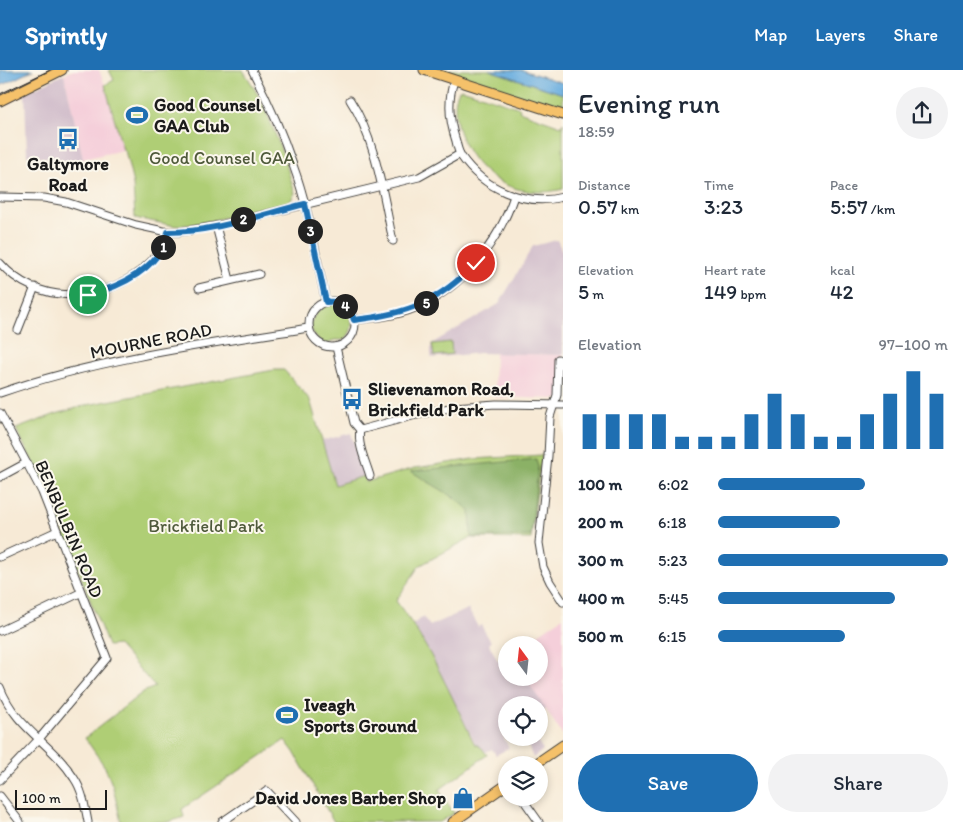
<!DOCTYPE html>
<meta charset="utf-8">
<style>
body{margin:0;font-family:Itim,sans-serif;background:#f2f2f3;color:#1f2937;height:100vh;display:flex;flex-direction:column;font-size:19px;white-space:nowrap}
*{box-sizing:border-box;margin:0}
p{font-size:16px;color:#747a83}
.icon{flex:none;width:28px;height:28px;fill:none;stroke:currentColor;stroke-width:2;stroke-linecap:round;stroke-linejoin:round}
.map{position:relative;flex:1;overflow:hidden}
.side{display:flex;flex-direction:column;background:#fff;width:400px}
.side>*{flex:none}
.needle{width:32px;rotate:345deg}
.buttons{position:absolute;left:498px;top:566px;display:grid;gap:10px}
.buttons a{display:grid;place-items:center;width:50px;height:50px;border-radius:50%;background:#fff;box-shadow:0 2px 8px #0003;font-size:25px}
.scale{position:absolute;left:15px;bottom:12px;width:92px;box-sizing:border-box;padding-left:5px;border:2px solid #1c1c1c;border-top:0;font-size:14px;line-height:18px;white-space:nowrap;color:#1c1c1c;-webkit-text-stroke:4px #fbf7ec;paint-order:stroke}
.pin{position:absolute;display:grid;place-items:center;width:42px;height:42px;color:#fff;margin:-21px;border:2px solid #fff;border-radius:50%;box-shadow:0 1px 5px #0007}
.km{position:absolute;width:25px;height:25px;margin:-12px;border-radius:50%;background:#222;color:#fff;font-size:14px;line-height:25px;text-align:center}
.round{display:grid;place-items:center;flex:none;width:52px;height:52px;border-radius:26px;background:#f2f2f3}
.overview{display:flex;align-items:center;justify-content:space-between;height:85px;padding:0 15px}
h1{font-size:28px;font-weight:600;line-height:38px}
.metrics{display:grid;grid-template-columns:repeat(3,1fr);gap:8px;height:85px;padding:5px 15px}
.metrics div{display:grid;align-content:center}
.metrics b{font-size:21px;font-weight:600}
.metrics small{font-size:14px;font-weight:400}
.metrics p{font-size:14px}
.chart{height:140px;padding:10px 15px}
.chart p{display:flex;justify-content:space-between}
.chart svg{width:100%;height:90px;margin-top:5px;stroke:#1f6fb2;stroke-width:6}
.action{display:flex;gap:10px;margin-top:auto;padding:10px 15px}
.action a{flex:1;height:58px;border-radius:30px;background:#1f6fb2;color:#fff;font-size:20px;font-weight:600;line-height:58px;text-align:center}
.action a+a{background:#f2f2f3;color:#1f2937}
ul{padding:0 15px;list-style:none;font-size:16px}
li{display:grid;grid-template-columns:80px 60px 1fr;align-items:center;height:38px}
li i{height:12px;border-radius:6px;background:#1f6fb2}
header{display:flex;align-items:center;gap:30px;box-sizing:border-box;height:70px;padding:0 25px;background:#1f6fb2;color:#fff}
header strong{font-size:24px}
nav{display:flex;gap:28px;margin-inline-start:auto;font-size:18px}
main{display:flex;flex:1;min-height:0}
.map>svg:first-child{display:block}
.built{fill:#f5cfda}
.industrial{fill:#d1bdcb}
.green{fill:#afce75;stroke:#667548}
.forest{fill:#8bb166;stroke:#546641}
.water{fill:#6aaedf;stroke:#43657e}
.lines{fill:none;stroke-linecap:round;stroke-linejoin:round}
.minor-casing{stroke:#3d3b38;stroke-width:9}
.major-casing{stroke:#3d3b38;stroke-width:11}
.minor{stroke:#fff;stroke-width:7}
.major{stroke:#f5c16b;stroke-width:9}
.tram{stroke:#1c1c1c;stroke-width:1}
.route-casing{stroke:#fff;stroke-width:10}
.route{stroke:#1f6fb2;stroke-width:6}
.labels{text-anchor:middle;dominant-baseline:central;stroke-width:4;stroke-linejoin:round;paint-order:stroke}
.poi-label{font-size:18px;font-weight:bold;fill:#1c1c1c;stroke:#fbf7ec;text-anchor:start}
.park-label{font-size:18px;fill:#4f5a3b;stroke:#fbf7ec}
.street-label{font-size:18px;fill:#1c1c1c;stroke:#fbf7ec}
</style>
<header>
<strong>Sprintly</strong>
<nav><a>Map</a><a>Layers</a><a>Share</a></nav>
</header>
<main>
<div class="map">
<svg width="563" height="752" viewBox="0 0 563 752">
<rect width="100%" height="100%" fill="#fbf7ec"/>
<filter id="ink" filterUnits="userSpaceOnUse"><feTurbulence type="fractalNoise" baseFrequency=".02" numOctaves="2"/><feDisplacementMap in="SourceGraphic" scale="10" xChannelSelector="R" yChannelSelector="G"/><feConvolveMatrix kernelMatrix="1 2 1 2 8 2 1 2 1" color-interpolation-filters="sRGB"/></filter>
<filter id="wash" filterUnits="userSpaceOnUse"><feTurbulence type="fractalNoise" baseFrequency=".0096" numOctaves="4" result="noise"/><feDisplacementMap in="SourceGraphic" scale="20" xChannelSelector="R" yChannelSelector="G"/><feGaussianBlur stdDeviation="1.12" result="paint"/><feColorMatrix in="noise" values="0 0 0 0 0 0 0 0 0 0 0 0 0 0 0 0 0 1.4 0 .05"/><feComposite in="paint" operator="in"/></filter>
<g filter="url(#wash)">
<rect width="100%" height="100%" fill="#f7ead6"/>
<!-- built -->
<g class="built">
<polygon points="74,0 99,0 105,15 123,80 83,89 64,4"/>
<polygon points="495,283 563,285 563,329 494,327"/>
<polygon points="563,547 563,664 562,664 525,608 539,608 539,575 522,575"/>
</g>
<!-- industrial -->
<g class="industrial">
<polygon points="64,4 83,89 85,98 59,89 27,86 25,23"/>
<polygon points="557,170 563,183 563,285 480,283 431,288 431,274 499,234 533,176"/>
<polygon points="351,363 364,406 335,415 322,371"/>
<polygon points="468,539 478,557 481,555 491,572 489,574 498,591 506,586 506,608 525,608 546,639 539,643 539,635 506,635 506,662 502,664 509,678 496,685 492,679 486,682 482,678 475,673 447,616 413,554 423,547 430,556"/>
<polygon points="525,668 535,668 543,680 533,688"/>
</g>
<!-- green -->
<g class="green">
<path d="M109,0H243C268,37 282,80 295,123L290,132L201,153L176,156L135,148L133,114L125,80H123L105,15L114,10Z"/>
<polygon points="437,0 489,0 563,24 563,40"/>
<path d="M462,19L520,38L519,41L561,56L563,52V119C515,131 472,105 458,58C455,46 453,31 459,20Z"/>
<path d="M332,234C351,238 359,257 344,270H334L328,274C304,268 307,240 332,234Z"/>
<polygon points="451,272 452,284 434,286 432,274"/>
<path d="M274,300H284L310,330L335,415L364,406L366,412L415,398L474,389L542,385L531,469L470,468L419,496L396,531C429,574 451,625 474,673L482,678L487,685L439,720L454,743L440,752H334L294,682L285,670L182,739L184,747L168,752H121L113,717L105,697L85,668L143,622L155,617L118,575L108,576L48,422L16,359L56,344L87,335Z"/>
</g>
<!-- forest -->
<path class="forest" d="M536,389L538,397L531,466L471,467L470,441C453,424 431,415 411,401Z"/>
<!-- water -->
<g class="water">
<polygon points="0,0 33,0 0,16"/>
<polygon points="489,0 522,0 563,13 563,24"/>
</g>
</g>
<g filter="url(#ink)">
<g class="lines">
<!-- minor casing -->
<g class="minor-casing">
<g id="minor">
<path d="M252,0C268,31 282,62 293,95C309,138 316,187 326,232"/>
<path d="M454,11C447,31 449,50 456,71C457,76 458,81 461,86C483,118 524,137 563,127"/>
<path d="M350,30C376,69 383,125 393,171"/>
<polyline points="0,127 44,128 66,132 136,155 168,162 179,162 216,156 419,107 460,84"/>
<polyline points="216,156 230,210"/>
<path d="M0,193C36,234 98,234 140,201C153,191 165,179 168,162"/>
<polyline points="199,218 259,204"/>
<circle cx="332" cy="254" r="23"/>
<path d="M354,250C374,248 396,246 415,238C462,218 498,174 514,126"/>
<polyline points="18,260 35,217"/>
<polyline points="336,277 354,353 360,360"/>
<polyline points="558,289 557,325 550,347 548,386 539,473 543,497 550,512 563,532"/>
<path d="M0,323C97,289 207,274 309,258"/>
<polyline points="0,343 42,422 107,588 39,669 0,710"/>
<polyline points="360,360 416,345 454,337 496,334 563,335"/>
<path d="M360,360C357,374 366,392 370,406"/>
<polyline points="0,407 26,393"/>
<polyline points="0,487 57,461"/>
<polyline points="0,561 80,523"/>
<path d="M0,617C16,659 52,673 74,708C83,721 85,737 88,752"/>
<polyline points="0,726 20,752"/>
<polyline points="522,728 539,752"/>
<polyline points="222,752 267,721 296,752"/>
</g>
</g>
<!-- major casing -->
<g class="major-casing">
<g id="major">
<polyline points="424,0 563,45"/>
<polyline points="0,31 62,0"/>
<polyline points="534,695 563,675"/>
<polyline points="453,752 506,715"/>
</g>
</g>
<!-- minor -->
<use href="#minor" class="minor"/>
<!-- major -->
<use href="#major" class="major"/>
<!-- tram -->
<polyline class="tram" points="0,24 50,0"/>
</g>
</g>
<g class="lines" filter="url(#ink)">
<!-- route casing -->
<g class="route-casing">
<path id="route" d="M88,225C120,217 161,198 168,162C214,162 260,145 305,134L326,232C340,230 350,237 354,250C407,244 439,232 476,193"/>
</g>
<!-- route -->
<use href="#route" class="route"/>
</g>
<!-- icons -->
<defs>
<g id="stadium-bare" transform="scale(1.725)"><path d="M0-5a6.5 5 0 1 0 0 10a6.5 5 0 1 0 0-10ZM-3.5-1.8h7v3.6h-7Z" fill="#1f6fb2" stroke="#fbf7ec" stroke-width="2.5" paint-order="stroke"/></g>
<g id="bus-bare" transform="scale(1.725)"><path d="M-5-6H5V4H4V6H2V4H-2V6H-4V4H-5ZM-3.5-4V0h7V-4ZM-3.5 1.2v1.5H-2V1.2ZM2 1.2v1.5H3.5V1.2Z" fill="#1f6fb2" stroke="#fbf7ec" stroke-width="2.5" paint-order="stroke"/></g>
<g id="shop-bare" transform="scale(1.725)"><path d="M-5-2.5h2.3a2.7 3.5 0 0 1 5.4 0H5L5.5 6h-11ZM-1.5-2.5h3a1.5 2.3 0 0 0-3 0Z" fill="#1f6fb2" stroke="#fbf7ec" stroke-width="2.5" paint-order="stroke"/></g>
</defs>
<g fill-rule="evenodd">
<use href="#stadium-bare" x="137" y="45"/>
<use href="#bus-bare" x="68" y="69"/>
<use href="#bus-bare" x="352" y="329"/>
<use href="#stadium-bare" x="287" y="645"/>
<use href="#shop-bare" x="463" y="728"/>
</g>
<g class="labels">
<!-- poi labels -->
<g class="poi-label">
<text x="154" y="35">Good Counsel<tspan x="154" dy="21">GAA Club</tspan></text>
<text x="68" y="94" text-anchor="middle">Galtymore<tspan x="68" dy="21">Road</tspan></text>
<text x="368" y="319">Slievenamon Road,<tspan x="368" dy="21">Brickfield Park</tspan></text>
<text x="304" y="635">Iveagh<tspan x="304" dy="21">Sports Ground</tspan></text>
<text x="446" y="728" text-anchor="end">David Jones Barber Shop</text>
</g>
<!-- park labels -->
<g class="park-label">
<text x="222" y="88">Good Counsel GAA</text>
<text x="206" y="456">Brickfield Park</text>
</g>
<!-- street labels -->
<g class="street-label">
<text transform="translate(151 271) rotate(-11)">MOURNE ROAD</text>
<text transform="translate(69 459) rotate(67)">BENBULBIN ROAD</text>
</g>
</g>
</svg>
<div class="buttons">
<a><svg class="needle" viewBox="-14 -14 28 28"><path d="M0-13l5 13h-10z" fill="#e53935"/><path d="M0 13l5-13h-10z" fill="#747a83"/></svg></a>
<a><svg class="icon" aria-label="locate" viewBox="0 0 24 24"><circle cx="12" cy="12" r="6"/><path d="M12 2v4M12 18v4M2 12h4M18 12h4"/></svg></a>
<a><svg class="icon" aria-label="layers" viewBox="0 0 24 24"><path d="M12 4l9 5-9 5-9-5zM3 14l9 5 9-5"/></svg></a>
</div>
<div class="scale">100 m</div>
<div class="pin" style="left:88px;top:225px;background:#1e9e55"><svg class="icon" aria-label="arrive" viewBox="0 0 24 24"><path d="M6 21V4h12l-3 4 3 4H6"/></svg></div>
<div class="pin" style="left:476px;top:193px;background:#d93025"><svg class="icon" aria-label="check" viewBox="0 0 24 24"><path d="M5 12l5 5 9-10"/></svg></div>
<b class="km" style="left:163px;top:177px">1</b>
<b class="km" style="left:243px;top:149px">2</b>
<b class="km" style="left:310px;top:161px">3</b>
<b class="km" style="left:345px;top:236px">4</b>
<b class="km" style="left:426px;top:233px">5</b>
</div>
<section class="side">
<div class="overview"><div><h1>Evening run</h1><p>18:59</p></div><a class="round"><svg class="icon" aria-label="share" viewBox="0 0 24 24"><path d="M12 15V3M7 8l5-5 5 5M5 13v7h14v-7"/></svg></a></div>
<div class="metrics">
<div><p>Distance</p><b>0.57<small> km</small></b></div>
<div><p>Time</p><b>3:23</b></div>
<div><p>Pace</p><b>5:57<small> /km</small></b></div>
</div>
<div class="metrics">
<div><p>Elevation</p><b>5<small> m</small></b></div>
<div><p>Heart rate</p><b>149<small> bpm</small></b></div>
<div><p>kcal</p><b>42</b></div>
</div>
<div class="chart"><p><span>Elevation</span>97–100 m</p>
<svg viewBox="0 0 160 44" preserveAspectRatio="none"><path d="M5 44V27M15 44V27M25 44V27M35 44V27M45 44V38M55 44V38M65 44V38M75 44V27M85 44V17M95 44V27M105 44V38M115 44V38M125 44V27M135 44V17M145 44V6M155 44V17"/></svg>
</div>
<ul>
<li><b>100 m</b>6:02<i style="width:64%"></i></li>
<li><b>200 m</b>6:18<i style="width:53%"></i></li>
<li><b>300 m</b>5:23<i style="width:100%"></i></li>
<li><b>400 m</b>5:45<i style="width:77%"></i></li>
<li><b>500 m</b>6:15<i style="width:55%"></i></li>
</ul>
<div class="action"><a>Save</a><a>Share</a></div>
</section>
</main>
